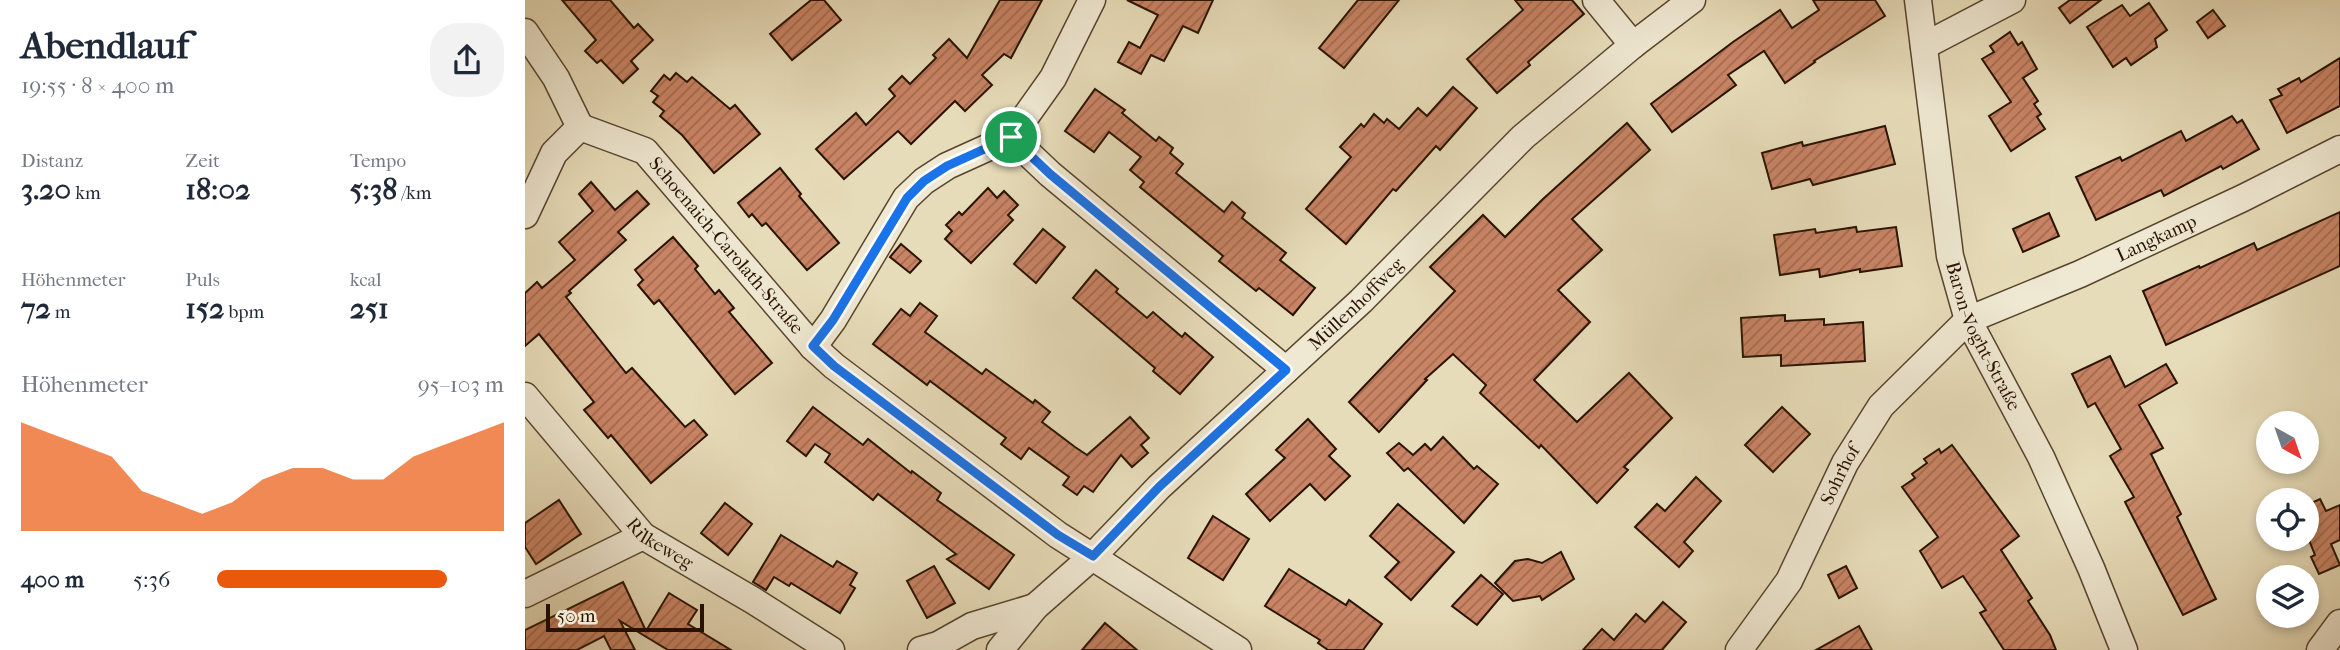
<!DOCTYPE html>
<html lang="de">
<meta charset="utf-8">
<style>
body{margin:0;font-family:"IM FELL French Canon",serif;background:#f2f2f3;color:#1f2937;height:100vh;display:flex;flex-direction:column;font-size:26px;white-space:nowrap}
*{box-sizing:border-box;margin:0}
p{font-size:23px;color:#747a83}
.icon{flex:none;width:38px;height:38px;fill:none;stroke:currentColor;stroke-width:2;stroke-linecap:round;stroke-linejoin:round}
.map{position:relative;flex:1;overflow:hidden}
.panel{display:flex;flex-direction:column;background:#fff;width:525px}
.panel>*{flex:none}
.needle{width:46px;rotate:140deg}
.fabs{position:absolute;left:1731px;top:411px;display:grid;gap:14px}
.fabs a{display:grid;place-items:center;width:63px;height:63px;border-radius:50%;background:#fff;box-shadow:0 4px 10px #0003;font-size:35px}
.scale{position:absolute;left:21px;bottom:18px;width:158px;box-sizing:border-box;padding-left:7px;border:4px solid #291300;border-top:0;font-size:19px;line-height:24px;white-space:nowrap;color:#291300;-webkit-text-stroke:5px #efe8d2;paint-order:stroke}
.pin{position:absolute;display:grid;place-items:center;width:60px;height:60px;color:#fff;margin:-30px;border:4px solid #fff;border-radius:50%;box-shadow:0 2px 7px #0007}
.round{display:grid;place-items:center;flex:none;width:74px;height:74px;border-radius:28px;background:#f2f2f3}
.headline{display:flex;align-items:center;justify-content:space-between;height:119px;padding:0 21px}
h1{font-size:38px;font-weight:700;line-height:52px}
.metrics{display:grid;grid-template-columns:repeat(3,1fr);gap:10px;height:119px;padding:7px 21px}
.metrics div{display:grid;align-content:center}
.metrics b{font-size:30px;font-weight:700}
.metrics small{font-size:19px;font-weight:400}
.metrics p{font-size:19px}
.chart{height:196px;padding:14px 21px}
.chart p{display:flex;justify-content:space-between}
.chart svg{width:100%;height:126px;margin-top:7px;fill:#ea580c;opacity:.7}
ul{padding:0 21px;list-style:none;font-size:23px}
li{display:grid;grid-template-columns:112px 84px 1fr;align-items:center;height:52px}
li i{height:18px;border-radius:9px;background:#ea580c}
main{display:flex;flex:1;min-height:0}
.map>svg:first-child{display:block}
.building{fill:url(#building-hatch);stroke:#291300;stroke-width:2}
.lines{fill:none;stroke-linecap:round;stroke-linejoin:round}
.minor-casing{stroke:#58452e;stroke-width:29}
.minor{stroke:#efe8d2;stroke-width:26}
.route-casing{stroke:#fff;stroke-width:14}
.route{stroke:#1a73e8;stroke-width:9}
.labels{text-anchor:middle;dominant-baseline:central;stroke-width:5;stroke-linejoin:round;paint-order:stroke}
.street-label{font-size:19px;fill:#291300;stroke:#efe8d2}
</style>
<main>
<section class="panel">
<div class="headline"><div><h1>Abendlauf</h1><p>19:55 · 8 × 400 m</p></div><a class="round"><svg class="icon" aria-label="share" viewBox="0 0 24 24"><path d="M12 15V3M7 8l5-5 5 5M5 13v7h14v-7"/></svg></a></div>
<div class="metrics">
<div><p>Distanz</p><b>3.20<small> km</small></b></div>
<div><p>Zeit</p><b>18:02</b></div>
<div><p>Tempo</p><b>5:38<small> /km</small></b></div>
</div>
<div class="metrics">
<div><p>Höhenmeter</p><b>72<small> m</small></b></div>
<div><p>Puls</p><b>152<small> bpm</small></b></div>
<div><p>kcal</p><b>251</b></div>
</div>
<div class="chart"><p><span>Höhenmeter</span>95–103 m</p>
<svg viewBox="0 0 160 44" preserveAspectRatio="none"><path d="M0 44V6L10 10L20 14L30 18L40 30L50 34L60 38L70 34L80 26L90 22L100 22L110 26L120 26L130 18L140 14L150 10L160 6V44z"/></svg>
</div>
<ul>
<li><b>400 m</b>5:36<i style="width:80%"></i></li>
</ul>
</section>
<div class="map">
<svg width="1815" height="650" viewBox="0 0 1815 650">
<defs>
<pattern id="building-hatch" width="6" height="6" patternUnits="userSpaceOnUse" patternTransform="scale(1.75)"><rect width="6" height="6" fill="#c98465"/><path d="M-1 1l2-2M0 6l6-6M5 7l2-2" fill="none" stroke="#a36b51"/></pattern>
</defs>
<rect width="100%" height="100%" fill="#e7dcb9"/>
<filter id="stains"><feTurbulence type="fractalNoise" baseFrequency=".00286" numOctaves="4"/><feColorMatrix values="0 0 0 0 .2 0 0 0 0 .09 0 0 0 0 .02 0 0 0 .5 -.17"/></filter>
<radialGradient id="worn" r=".72"><stop offset=".6" stop-color="#630" stop-opacity="0"/><stop offset="1" stop-color="#630" stop-opacity=".3"/></radialGradient>
<!-- building -->
<g class="building">
<polygon points="37,0 85,0 109,28 113,24 128,40 106,61 113,69 98,83 76,60 72,63 60,51 71,40"/>
<polygon points="286,0 299,0 316,20 267,60 245,34"/>
<polygon points="475,0 517,0 486,58 479,54 457,75 467,85 440,111 430,101 386,144 373,131 319,179 291,149 331,113 341,125 370,96 364,89 377,76 385,84 411,58 408,55 424,39 442,58"/>
<polygon points="602,0 688,0 673,33 658,26 639,61 626,55 616,74 593,62 604,42 615,48 633,15"/>
<polygon points="833,0 874,0 819,68 794,48"/>
<polygon points="990,0 1047,0 1059,14 1003,62 1005,65 972,93 942,59 998,10"/>
<polygon points="1288,0 1350,0 1360,16 1289,61 1290,62 1260,83 1239,51 1203,75 1211,85 1147,132 1126,104 1208,42 1255,10 1267,28 1294,10"/>
<polygon points="1545,0 1576,0 1545,23 1534,8"/>
<polygon points="1624,3 1642,30 1630,39 1632,47 1606,65 1601,58 1588,67 1562,27 1597,5 1605,16"/>
<polygon points="1688,10 1700,26 1683,38 1672,22"/>
<polygon points="1485,32 1493,45 1497,42 1512,69 1498,78 1513,101 1509,104 1516,114 1512,117 1520,129 1486,151 1464,116 1486,102 1457,59 1469,52 1465,46"/>
<polygon points="1815,58 1815,106 1762,133 1745,100 1757,95 1753,89 1774,78 1776,82"/>
<polygon points="151,73 162,82 167,77 205,109 210,105 235,134 189,173 157,135 135,116 139,111 128,102 133,96 126,91 139,75 145,80"/>
<polygon points="928,87 952,108 915,150 911,146 871,191 868,189 821,244 781,209 826,157 815,147 836,124 839,127 849,114 859,123 862,119 874,129 893,108 902,116"/>
<polygon points="570,89 600,110 597,113 631,141 634,137 648,148 645,153 658,164 651,173 699,212 707,202 720,213 717,218 761,253 755,260 790,288 768,315 734,288 731,291 694,261 698,256 615,187 619,182 605,170 616,157 584,132 569,152 540,131"/>
<polygon points="1707,116 1712,123 1717,120 1734,149 1698,169 1696,166 1639,196 1636,190 1571,220 1551,177 1595,157 1597,161 1656,131 1661,141"/>
<polygon points="1102,123 1125,150 1047,219 1077,250 1033,290 1065,322 1009,380 1052,422 1104,373 1147,418 1099,467 1103,470 1072,503 1016,445 1014,448 955,393 961,385 928,354 900,379 902,380 854,432 824,402 930,291 905,267 958,215 980,237 1018,199"/>
<polygon points="1360,126 1370,164 1288,185 1285,179 1247,189 1237,153 1277,142 1278,146"/>
<polygon points="255,168 276,194 274,196 314,243 282,270 241,223 237,226 227,214 224,217 213,203"/>
<polygon points="66,182 90,210 112,191 124,204 93,232 101,240 44,291 46,293 41,297 101,373 107,368 160,427 169,420 182,435 126,483 86,435 83,438 59,410 69,402 14,334 0,346 0,293 12,282 17,288 50,260 34,242 68,211 54,194"/>
<polygon points="463,188 472,198 479,191 493,205 483,215 488,220 446,263 420,239 427,231 421,225 434,212 437,215"/>
<polygon points="1815,212 1815,266 1641,345 1618,291 1674,266 1675,268 1729,243 1732,250"/>
<polygon points="1524,213 1534,236 1498,252 1488,229"/>
<polygon points="1331,227 1332,232 1371,227 1377,266 1335,272 1335,269 1295,277 1294,269 1255,275 1249,235 1290,229 1291,233"/>
<polygon points="518,229 540,247 511,283 489,264"/>
<polygon points="148,237 173,266 170,269 190,294 194,290 209,308 204,312 247,363 210,394 134,300 129,304 113,285 118,280 110,270"/>
<polygon points="376,244 396,261 385,273 365,257"/>
<polygon points="571,270 593,289 591,292 622,318 628,312 657,337 660,333 688,357 655,394 628,371 630,368 548,298"/>
<polygon points="395,303 412,316 400,332 457,374 461,369 508,403 510,400 525,412 517,422 550,447 562,455 605,417 624,438 616,445 623,453 607,467 596,455 568,492 559,486 552,495 538,485 544,477 504,448 496,459 476,444 481,438 405,381 402,385 348,344 376,309 385,316"/>
<polygon points="1260,315 1260,321 1299,319 1299,325 1338,322 1340,361 1256,366 1256,355 1218,357 1216,318"/>
<polygon points="1585,356 1600,387 1641,364 1652,383 1614,405 1638,448 1626,454 1656,514 1652,517 1691,599 1658,615 1600,502 1609,497 1585,456 1596,449 1570,403 1563,407 1547,374"/>
<polygon points="288,407 338,445 343,439 386,473 387,471 416,493 412,500 489,555 464,589 422,559 431,554 353,494 348,500 300,462 305,454 290,444 281,456 262,441"/>
<polygon points="1257,407 1285,434 1248,472 1220,445"/>
<polygon points="783,419 811,449 804,456 825,476 800,500 785,484 745,521 721,494 760,458 751,450"/>
<polygon points="918,437 949,469 952,466 973,484 939,523 883,468 879,471 862,453 874,443 888,455 900,444 906,450"/>
<polygon points="1427,445 1494,536 1476,550 1507,598 1503,601 1525,635 1531,650 1479,650 1455,613 1461,610 1438,576 1417,588 1395,551 1413,537 1377,487 1390,478 1387,474 1402,463 1399,459 1414,449 1416,453"/>
<polygon points="1171,477 1196,501 1159,542 1168,551 1154,567 1110,527 1132,504 1140,511"/>
<polygon points="1795,499 1801,511 1815,505 1815,540 1806,544 1815,565 1794,574 1786,557 1790,555 1782,535 1782,505"/>
<polygon points="34,500 56,534 11,564 0,547 0,523"/>
<polygon points="200,503 227,524 203,555 176,533"/>
<polygon points="873,504 929,552 886,600 860,577 874,562 845,536"/>
<polygon points="688,516 724,539 698,580 663,558"/>
<polygon points="256,535 308,567 312,561 332,573 325,585 330,588 315,613 266,583 264,586 249,577 241,590 228,582"/>
<polygon points="1036,552 1049,579 1017,600 1015,596 988,601 970,583 990,561 1003,559 1017,563"/>
<polygon points="409,566 430,603 402,618 382,581"/>
<polygon points="1321,566 1332,588 1314,598 1303,575"/>
<polygon points="764,569 821,605 824,600 857,624 838,650 803,650 793,643 795,640 740,606"/>
<polygon points="956,575 978,594 952,625 927,606"/>
<polygon points="98,582 121,631 144,593 172,610 163,624 206,650 143,650 95,621 110,650 86,650 79,636 52,650 0,650 0,630"/>
<polygon points="1138,602 1161,622 1137,650 1058,650 1077,629 1089,640 1111,614 1120,622"/>
<polygon points="580,623 612,650 557,650"/>
<polygon points="1334,626 1347,650 1291,650"/>
</g>
<g class="lines">
<!-- minor casing -->
<g class="minor-casing">
<g id="minor">
<polyline points="1071,0 1108,45"/>
<path id="s1" d="M1393,0L1425,256L1443,320L1516,457L1566,568L1599,650"/>
<polyline points="0,32 31,78 55,127"/>
<polyline points="1399,46 1487,0"/>
<path id="s2" d="M55,127L120,151L288,347L309,366L533,535L713,650"/>
<polyline points="486,137 525,174 761,370"/>
<polyline points="0,215 29,153 55,127"/>
<polyline points="288,347 308,320 381,198 399,181 422,166 486,137 528,78 567,0"/>
<path id="s3" d="M0,396L118,536L229,601L306,650"/>
<polyline points="0,594 118,536"/>
<polyline points="396,650 413,645 447,626 510,607"/>
<path id="s4" d="M475,650L510,607L568,556L634,487L836,301L998,137L1108,45L1167,0"/>
<path id="s5" d="M1214,650L1264,581L1320,463L1356,406L1443,320L1555,274L1718,198L1815,149"/>
<polyline points="1795,650 1815,623"/>
</g>
</g>
<!-- minor -->
<use href="#minor" class="minor"/>
</g>
<g class="lines">
<!-- route casing -->
<g class="route-casing">
<polygon id="route" points="486,137 525,174 761,370 634,487 568,556 533,535 309,366 288,346 308,320 382,198 399,181 422,166"/>
</g>
<!-- route -->
<use href="#route" class="route"/>
</g>
<g class="labels">
<!-- street labels -->
<g class="street-label">
<text stroke="none"><textPath href="#s5" startOffset="611">Langkamp</textPath></text>
<text stroke="none"><textPath href="#s2" startOffset="194">Schoenaich-Carolath-Straße</textPath></text>
<text stroke="none"><textPath href="#s4" startOffset="497">Müllenhoffweg</textPath></text>
<text stroke="none"><textPath href="#s1" startOffset="345">Baron-Voght-Straße</textPath></text>
<text stroke="none"><textPath href="#s5" startOffset="203">Sohrhof</textPath></text>
<text stroke="none"><textPath href="#s3" startOffset="201">Rilkeweg</textPath></text>
</g>
</g>
<rect width="100%" height="100%" filter="url(#stains)"/>
<rect width="100%" height="100%" fill="url(#worn)"/>
</svg>
<div class="fabs">
<a><svg class="needle" viewBox="-14 -14 28 28"><path d="M0-13l5 13h-10z" fill="#e53935"/><path d="M0 13l5-13h-10z" fill="#747a83"/></svg></a>
<a><svg class="icon" aria-label="locate" viewBox="0 0 24 24"><circle cx="12" cy="12" r="6"/><path d="M12 2v4M12 18v4M2 12h4M18 12h4"/></svg></a>
<a><svg class="icon" aria-label="layers" viewBox="0 0 24 24"><path d="M12 4l9 5-9 5-9-5zM3 14l9 5 9-5"/></svg></a>
</div>
<div class="scale">50 m</div>
<div class="pin" style="left:486px;top:137px;background:#1e9e55"><svg class="icon" aria-label="arrive" viewBox="0 0 24 24"><path d="M6 21V4h12l-3 4 3 4H6"/></svg></div>
</div>
</main>
